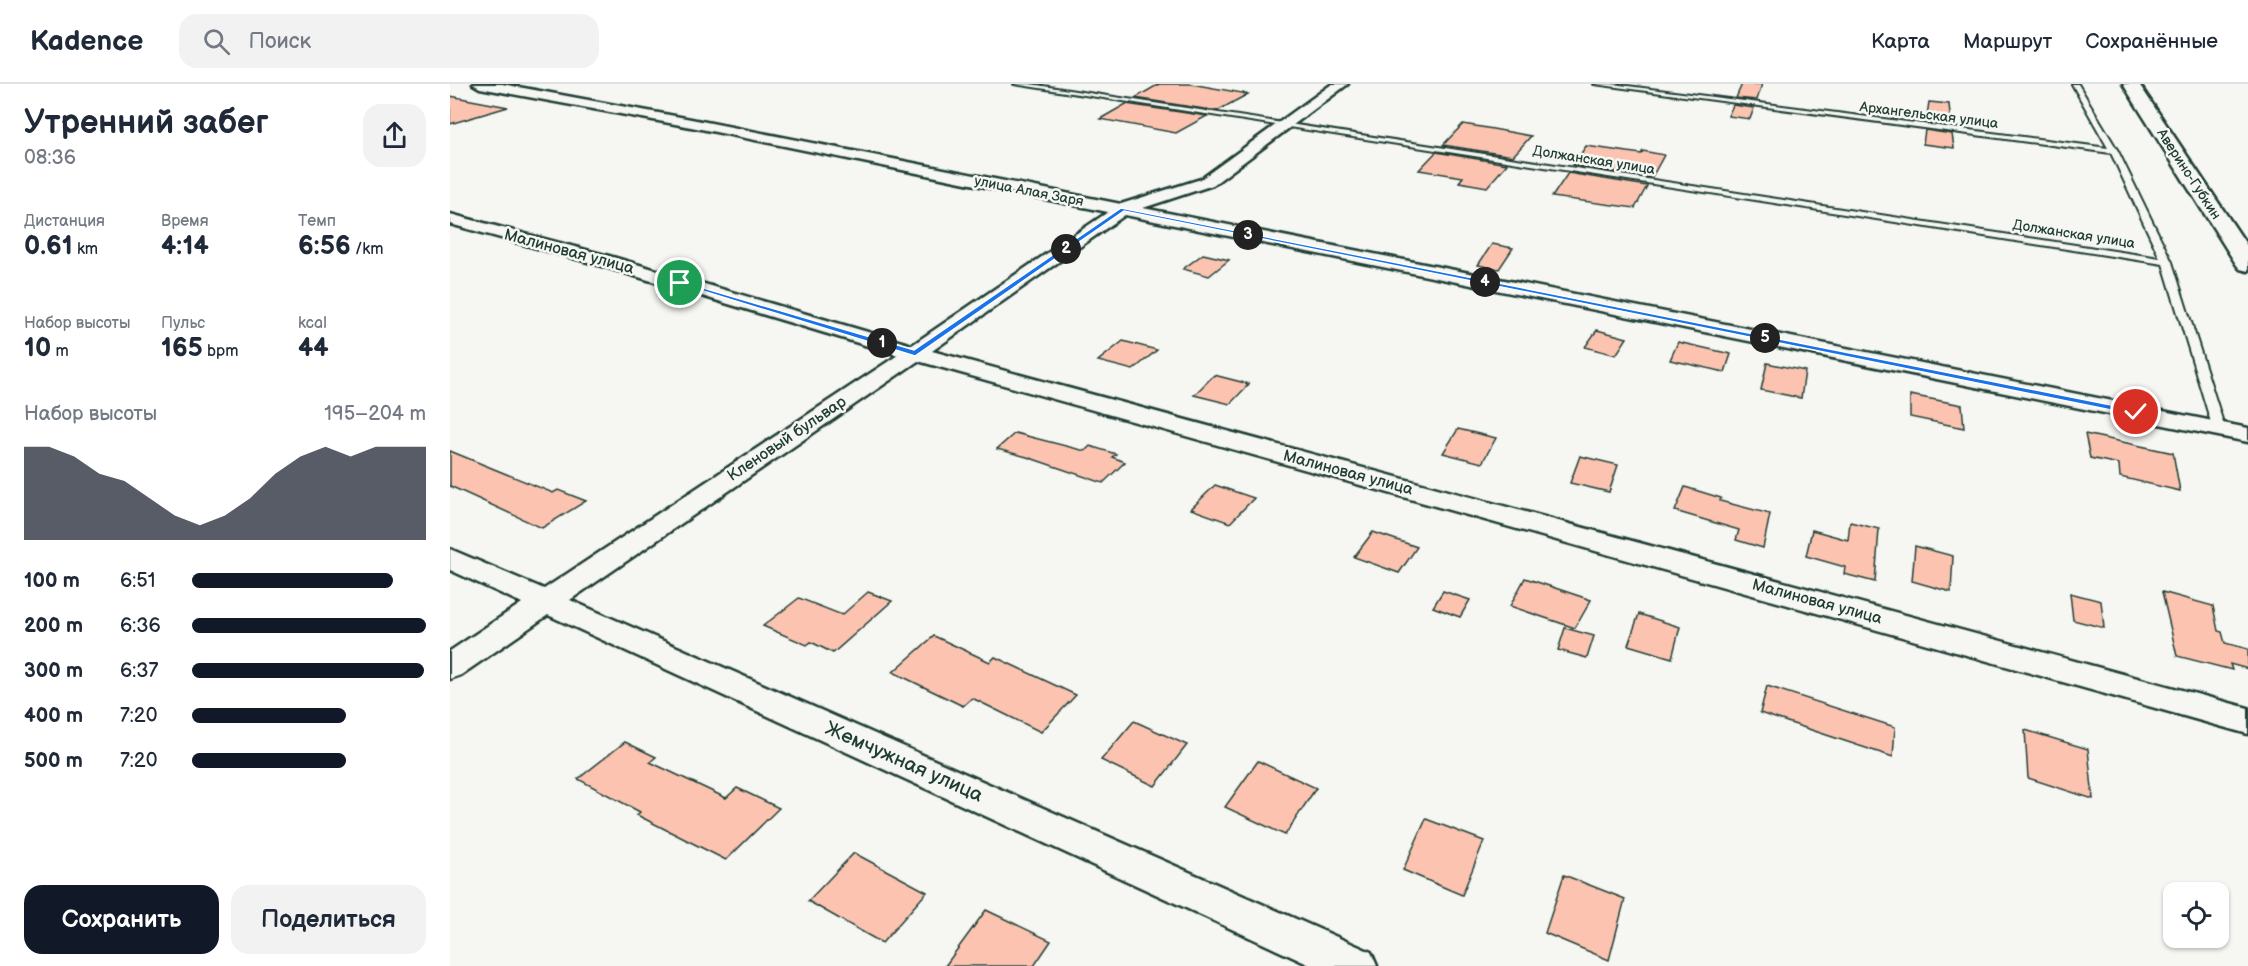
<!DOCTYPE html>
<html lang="ru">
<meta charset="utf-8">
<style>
body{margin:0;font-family:"Balsamiq Sans",sans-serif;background:#f2f2f3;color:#1f2937;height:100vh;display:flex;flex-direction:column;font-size:22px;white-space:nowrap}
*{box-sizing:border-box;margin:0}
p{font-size:20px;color:#747a83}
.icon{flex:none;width:33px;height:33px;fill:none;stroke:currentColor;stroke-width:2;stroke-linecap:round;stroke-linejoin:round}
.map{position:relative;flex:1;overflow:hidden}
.panel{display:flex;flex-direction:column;background:#fff;width:450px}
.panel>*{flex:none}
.controls{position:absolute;left:1713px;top:798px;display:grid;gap:12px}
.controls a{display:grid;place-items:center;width:66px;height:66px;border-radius:12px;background:#fff;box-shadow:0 2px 4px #0004;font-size:30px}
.pin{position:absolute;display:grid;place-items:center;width:51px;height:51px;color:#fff;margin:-26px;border:3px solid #fff;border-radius:50%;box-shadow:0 2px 6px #0007}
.km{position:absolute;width:30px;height:30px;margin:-15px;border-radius:50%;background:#222;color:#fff;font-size:16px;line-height:30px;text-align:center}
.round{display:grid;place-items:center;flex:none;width:63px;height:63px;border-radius:18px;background:#f2f2f3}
.summary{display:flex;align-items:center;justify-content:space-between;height:102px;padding:0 24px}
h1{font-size:33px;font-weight:600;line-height:45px}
.figures{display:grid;grid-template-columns:repeat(3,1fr);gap:9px;height:102px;padding:6px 24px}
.figures div{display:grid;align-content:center}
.figures b{font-size:26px;font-weight:600}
.figures small{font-size:16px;font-weight:400}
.figures p{font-size:16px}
.chart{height:168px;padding:12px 24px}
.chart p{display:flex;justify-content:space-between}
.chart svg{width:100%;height:108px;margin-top:6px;fill:#111827;opacity:.7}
.action{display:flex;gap:12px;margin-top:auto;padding:12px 24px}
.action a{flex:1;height:69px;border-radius:18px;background:#111827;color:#fff;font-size:24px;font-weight:600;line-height:69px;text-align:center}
.action a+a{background:#f2f2f3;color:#1f2937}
ul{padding:0 24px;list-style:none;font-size:20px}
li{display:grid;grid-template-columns:96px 72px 1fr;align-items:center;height:45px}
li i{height:15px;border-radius:8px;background:#111827}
header{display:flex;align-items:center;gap:36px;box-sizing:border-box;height:84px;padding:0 30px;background:#fff;border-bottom:2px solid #e0e1e3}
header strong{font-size:28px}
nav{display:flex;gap:33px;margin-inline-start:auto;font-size:21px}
.search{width:420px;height:54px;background:#f2f2f3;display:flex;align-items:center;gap:15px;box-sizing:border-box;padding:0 21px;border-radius:18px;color:#747a83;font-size:22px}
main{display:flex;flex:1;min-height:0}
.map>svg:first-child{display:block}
.building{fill:#fcc4b0;stroke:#1f3d34;stroke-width:1.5}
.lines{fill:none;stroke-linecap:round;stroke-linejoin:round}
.service-casing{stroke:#1f3d34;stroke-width:4}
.minor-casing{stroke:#1f3d34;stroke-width:5}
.secondary-casing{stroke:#1f3d34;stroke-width:5}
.service{fill:#f6f6f2;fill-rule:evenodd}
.minor{fill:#f6f6f2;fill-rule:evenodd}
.secondary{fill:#f6f6f2;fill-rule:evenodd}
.route{fill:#1a73e8;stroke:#fff;stroke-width:1.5}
.labels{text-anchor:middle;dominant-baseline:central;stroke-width:5;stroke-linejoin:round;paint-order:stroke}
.far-street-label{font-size:14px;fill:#1f3d34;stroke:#f6f6f2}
.street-label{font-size:16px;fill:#1f3d34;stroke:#f6f6f2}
.near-street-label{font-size:20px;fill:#1f3d34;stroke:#f6f6f2}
</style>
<header>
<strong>Kadence</strong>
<div class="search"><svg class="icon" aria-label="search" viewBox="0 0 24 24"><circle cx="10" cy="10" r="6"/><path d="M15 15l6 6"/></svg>Поиск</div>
<nav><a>Карта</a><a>Маршрут</a><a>Сохранённые</a></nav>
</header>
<main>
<section class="panel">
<div class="summary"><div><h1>Утренний забег</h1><p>08:36</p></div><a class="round"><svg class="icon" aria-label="share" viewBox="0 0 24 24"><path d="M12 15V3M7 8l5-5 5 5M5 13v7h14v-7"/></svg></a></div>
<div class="figures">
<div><p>Дистанция</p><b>0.61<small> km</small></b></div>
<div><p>Время</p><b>4:14</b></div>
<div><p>Темп</p><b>6:56<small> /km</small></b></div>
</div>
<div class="figures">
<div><p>Набор высоты</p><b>10<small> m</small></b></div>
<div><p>Пульс</p><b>165<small> bpm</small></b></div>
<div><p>kcal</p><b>44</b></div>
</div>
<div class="chart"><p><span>Набор высоты</span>195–204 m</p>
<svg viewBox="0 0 160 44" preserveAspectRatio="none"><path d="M0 44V6L10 6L20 10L30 17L40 20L50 27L60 34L70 38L80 34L90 27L100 17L110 10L120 6L130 10L140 6L150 6L160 6V44z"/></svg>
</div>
<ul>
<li><b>100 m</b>6:51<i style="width:86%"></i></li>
<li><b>200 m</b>6:36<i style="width:100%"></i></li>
<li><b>300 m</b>6:37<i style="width:99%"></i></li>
<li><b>400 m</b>7:20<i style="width:66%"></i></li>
<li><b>500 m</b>7:20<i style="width:66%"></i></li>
</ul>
<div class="action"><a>Сохранить</a><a>Поделиться</a></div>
</section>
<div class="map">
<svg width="1798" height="882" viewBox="0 0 1798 882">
<rect width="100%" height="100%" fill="#f6f6f2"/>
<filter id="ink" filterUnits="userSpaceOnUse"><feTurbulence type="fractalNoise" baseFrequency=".0167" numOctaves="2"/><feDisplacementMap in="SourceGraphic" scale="12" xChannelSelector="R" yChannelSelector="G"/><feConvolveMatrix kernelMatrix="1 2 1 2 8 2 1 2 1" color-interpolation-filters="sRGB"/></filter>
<g filter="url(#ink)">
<!-- building -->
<g class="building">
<polygon points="709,0 741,0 798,10 767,27 685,14"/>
<polygon points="1292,0 1312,0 1307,16 1286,14"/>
<polygon points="0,12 58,23 0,40"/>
<polygon points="1479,18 1499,20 1501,42 1476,38"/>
<polygon points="676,20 757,32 726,49 650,35"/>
<polygon points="1283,21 1304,24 1300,35 1278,32"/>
<polygon points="1013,40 1043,45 1081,52 1063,72 993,61"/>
<polygon points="1475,46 1502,50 1504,64 1473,60"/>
<polygon points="1136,62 1191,70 1193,67 1214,71 1202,93 1123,81"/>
<polygon points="986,68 1057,80 1037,103 1009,98 1013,93 969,86"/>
<polygon points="1118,89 1197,102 1185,124 1102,113"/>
<polygon points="1042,160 1063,164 1049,185 1028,181"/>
<polygon points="753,170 779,176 759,192 733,185"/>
<polygon points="1147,246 1177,254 1166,271 1135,263"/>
<polygon points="673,257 707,266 683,286 648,277"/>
<polygon points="1228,258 1281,270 1275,288 1220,276"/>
<polygon points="1317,279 1355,287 1351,314 1311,306"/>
<polygon points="764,291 799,300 780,320 744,311"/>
<polygon points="1460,311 1512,321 1514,344 1460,333"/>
<polygon points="1008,345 1046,354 1032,379 993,369"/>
<polygon points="565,349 635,367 640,362 666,370 662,373 675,378 653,399 577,373 547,365"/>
<polygon points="1635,350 1723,369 1730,407 1670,393 1669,380 1640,374"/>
<polygon points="0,367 103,409 108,406 136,417 92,444 0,402"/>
<polygon points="1130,372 1168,381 1159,408 1120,399"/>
<polygon points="765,401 804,414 780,439 741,425"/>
<polygon points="1235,403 1271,414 1270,417 1320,430 1313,464 1286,456 1289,446 1225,427"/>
<polygon points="1400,438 1429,445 1425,498 1394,490 1395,483 1356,472 1362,446 1398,456"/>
<polygon points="923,448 967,463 949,489 904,473"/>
<polygon points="1465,462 1503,472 1501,508 1462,497"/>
<polygon points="1075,494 1141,516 1125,544 1060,522"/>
<polygon points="993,507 1020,516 1010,533 983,523"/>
<polygon points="418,508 442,517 383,569 361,558 357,561 313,542 349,514 392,531"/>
<polygon points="1712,508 1763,522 1768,547 1772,548 1775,559 1798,565 1798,585 1780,580 1782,586 1727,572"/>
<polygon points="1620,509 1651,517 1654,544 1623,536"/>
<polygon points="1189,530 1230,543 1222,574 1178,561"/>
<polygon points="1115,544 1144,552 1137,574 1108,566"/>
<polygon points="484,552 540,578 545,573 626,611 591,648 522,614 513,622 443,588"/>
<polygon points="1317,602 1445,643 1443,673 1310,629"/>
<polygon points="684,637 737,661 705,702 651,676"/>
<polygon points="1575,646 1638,665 1643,715 1578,694"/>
<polygon points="175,658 206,673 200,678 276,714 287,704 329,724 276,776 187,731 190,728 128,695"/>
<polygon points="808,677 866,704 835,751 775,723"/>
<polygon points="976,735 1034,757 1012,811 953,786"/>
<polygon points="404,769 477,808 432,859 358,817"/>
<polygon points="1114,791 1175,815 1159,876 1095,849"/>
<polygon points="536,826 601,857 584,882 495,882"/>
</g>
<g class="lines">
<!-- service casing -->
<g class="service-casing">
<polygon id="service" points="564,0 580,0 1710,174 1661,69 1144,0 1162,0 1658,64 1622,0 1628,0 1668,67 1722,178 1775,345 1769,349 1763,345 1713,180"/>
</g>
<!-- minor casing -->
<g class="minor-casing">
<polygon id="minor" points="23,0 52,0 241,35 671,120 751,95 882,0 898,0 763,101 693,124 1798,344 1798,358 675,131 482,267 1798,624 1798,650 468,277 120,516 921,868 927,882 862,882 98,531 11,591 0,595 0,567 72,519 0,486 0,465 94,505 448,271 145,180 0,140 0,130 159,172 462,261 658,128 241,43 30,4"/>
</g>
<!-- secondary casing -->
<g class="secondary-casing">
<polygon id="secondary" points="1673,0 1689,0 1798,163 1798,187 1790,185 1786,180"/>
</g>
<!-- service -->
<use href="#service" class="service"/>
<!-- minor -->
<use href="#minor" class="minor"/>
<!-- secondary -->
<use href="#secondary" class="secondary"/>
</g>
</g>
<!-- route -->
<polygon class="route" points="671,124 1686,326 1690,328 1686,331 674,127 465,272 227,199 233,198 464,266"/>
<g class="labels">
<!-- far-street labels -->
<g class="far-street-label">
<text transform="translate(1479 31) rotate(7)">Архангельская улица</text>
<text transform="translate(1144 76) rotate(9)">Должанская улица</text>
<text transform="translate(1739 90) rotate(57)">Аверино-Губкин</text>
<text transform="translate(579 107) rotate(11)">улица Алая Заря</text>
<text transform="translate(1624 150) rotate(9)">Должанская улица</text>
</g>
<!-- street labels -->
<g class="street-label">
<text transform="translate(119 168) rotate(15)">Малиновая улица</text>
<text transform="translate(337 355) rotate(-34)">Кленовый бульвар</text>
<text transform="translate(898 389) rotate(15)">Малиновая улица</text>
<text transform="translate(1367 518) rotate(15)">Малиновая улица</text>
</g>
<!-- near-street labels -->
<g class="near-street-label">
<text transform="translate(454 678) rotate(24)">Жемчужная улица</text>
</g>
</g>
</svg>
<div class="controls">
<a><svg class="icon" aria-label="locate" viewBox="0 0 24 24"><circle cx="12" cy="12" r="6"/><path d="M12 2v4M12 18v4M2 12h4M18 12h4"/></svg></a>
</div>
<div class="pin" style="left:230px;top:199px;background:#1e9e55"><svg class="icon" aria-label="arrive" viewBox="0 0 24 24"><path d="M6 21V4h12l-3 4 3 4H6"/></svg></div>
<div class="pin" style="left:1686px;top:328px;background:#d93025"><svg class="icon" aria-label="check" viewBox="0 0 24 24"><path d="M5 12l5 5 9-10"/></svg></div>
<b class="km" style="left:432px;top:259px">1</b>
<b class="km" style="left:616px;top:165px">2</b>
<b class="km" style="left:798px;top:151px">3</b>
<b class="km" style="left:1035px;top:198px">4</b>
<b class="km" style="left:1315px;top:254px">5</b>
</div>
</main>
